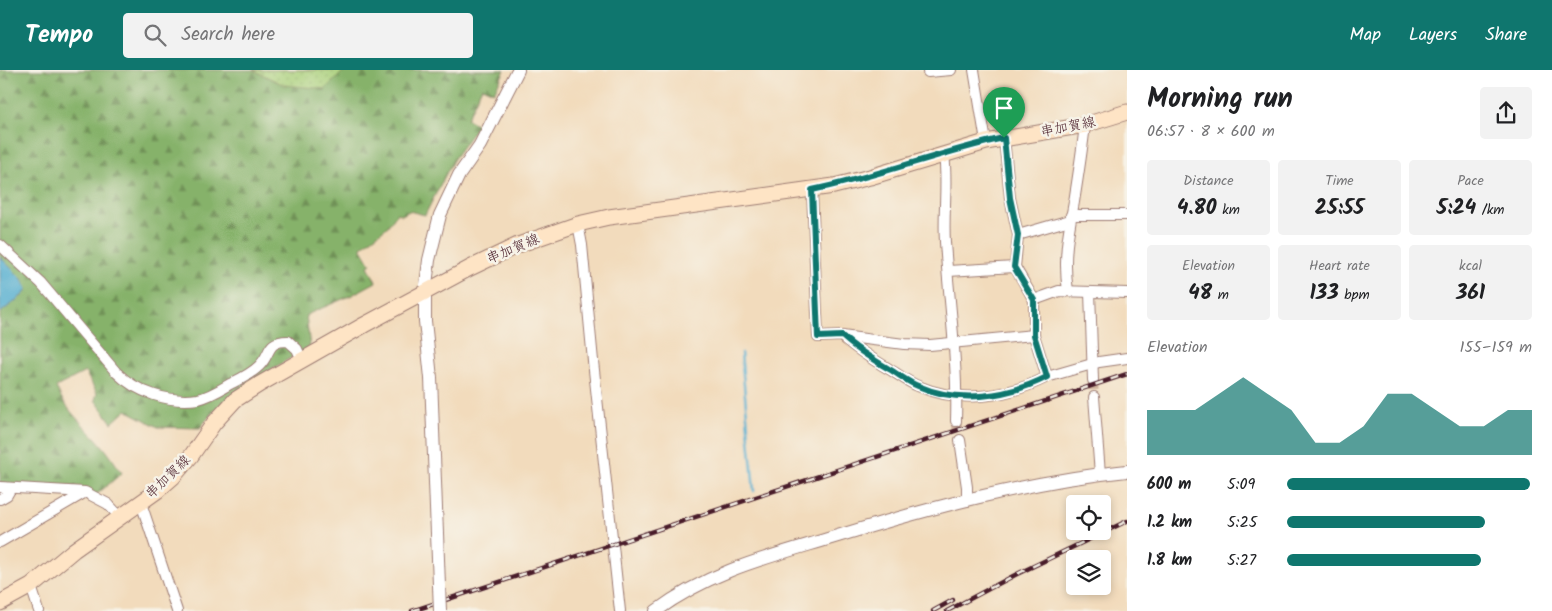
<!DOCTYPE html>
<meta charset="utf-8">
<style>
body{margin:0;font-family:Kalam,"Klee One",sans-serif;background:#f2f2f2;color:#202124;height:100vh;display:flex;flex-direction:column;font-size:19px;white-space:nowrap}
*{box-sizing:border-box;margin:0}
p{font-size:16px;color:#757577}
.icon{flex:none;width:28px;height:28px;fill:none;stroke:currentColor;stroke-width:2;stroke-linecap:round;stroke-linejoin:round}
.map{position:relative;flex:1;overflow:hidden}
.details{display:flex;flex-direction:column;background:#fff;width:425px}
.details>*{flex:none}
.controls{position:absolute;left:1066px;top:425px;display:grid;gap:10px}
.controls a{display:grid;place-items:center;width:45px;height:45px;border-radius:5px;background:#fff;box-shadow:0 2px 8px #0003;font-size:25px}
.pin{position:absolute;display:grid;place-items:center;width:42px;height:42px;color:#fff;margin:-51px -21px;border-radius:50% 50% 50% 0;rotate:-45deg;box-shadow:0 0 5px #0007}
.pin .icon{rotate:45deg}
.round{display:grid;place-items:center;flex:none;width:52px;height:52px;border-radius:5px;background:#f2f2f2}
.overview{display:flex;align-items:center;justify-content:space-between;height:85px;padding:0 20px}
h1{font-size:28px;font-weight:700;line-height:38px}
.figures{display:grid;grid-template-columns:repeat(3,1fr);gap:8px;height:85px;padding:5px 20px}
.figures div{display:grid;align-content:center;border-radius:5px;background:#f2f2f2;text-align:center}
.figures b{font-size:21px;font-weight:700}
.figures small{font-size:14px;font-weight:400}
.figures p{font-size:14px}
.chart{height:140px;padding:10px 20px}
.chart p{display:flex;justify-content:space-between}
.chart svg{width:100%;height:90px;margin-top:5px;fill:#0f766e;opacity:.7}
ul{padding:0 20px;list-style:none;font-size:16px}
li{display:grid;grid-template-columns:80px 60px 1fr;align-items:center;height:38px}
li i{height:12px;border-radius:6px;background:#0f766e}
header{display:flex;align-items:center;gap:30px;box-sizing:border-box;height:70px;padding:0 25px;background:#0f766e;color:#fff}
header strong{font-size:24px}
nav{display:flex;gap:28px;margin-inline-start:auto;font-size:18px}
.search{width:350px;height:45px;background:#f2f2f2;display:flex;align-items:center;gap:12px;box-sizing:border-box;padding:0 18px;border-radius:5px;color:#757577;font-size:19px}
main{display:flex;flex:1;min-height:0}
.map>svg:first-child{display:block}
.forest{fill:url(#forest-firs);stroke:#68684a}
.park{fill:url(#park-dots);stroke:#7a7852}
.water{fill:#52aed0;stroke:#4e667e}
.lines{fill:none;stroke-linecap:round;stroke-linejoin:round}
.stream{stroke:#52aed0;stroke-width:2.5}
.minor-tunnel{stroke:#d0b59f;stroke-width:10;stroke-dasharray:10 5;stroke-linecap:butt}
.minor-casing{stroke:#9e7d74;stroke-width:12}
.tertiary-casing{stroke:#9e7d74;stroke-width:14}
.secondary-casing{stroke:#9e7d74;stroke-width:17}
.minor{stroke:#fff;stroke-width:10}
.tertiary{stroke:#fff;stroke-width:12}
.secondary{stroke:#fee4c5;stroke-width:15}
.rail-casing{stroke:#4a1f2b;stroke-width:4.5}
.rail{stroke:#f7f3e8;stroke-width:2.5;stroke-dasharray:8;stroke-linecap:butt}
.tertiary-bridge-casing{stroke:#9e7d74;stroke-width:14;stroke-linecap:butt}
.tertiary-bridge{stroke:#fff;stroke-width:12}
.route-casing{stroke:#fff;stroke-width:10}
.route{stroke:#0f766e;stroke-width:6}
.labels{text-anchor:middle;dominant-baseline:central;stroke-width:5;stroke-linejoin:round;paint-order:stroke}
.street-label{font-size:14px;fill:#4a1f2b;stroke:#f7f3e8}
</style>
<header>
<strong>Tempo</strong>
<div class="search"><svg class="icon" aria-label="search" viewBox="0 0 24 24"><circle cx="10" cy="10" r="6"/><path d="M15 15l6 6"/></svg>Search here</div>
<nav><a>Map</a><a>Layers</a><a>Share</a></nav>
</header>
<main>
<div class="map">
<svg width="1127" height="541" viewBox="0 0 1127 541">
<defs>
<pattern id="forest-firs" width="22" height="20" patternUnits="userSpaceOnUse" patternTransform="scale(1.25)"><rect width="22" height="20" fill="#86b26a"/><path d="M5 1l3.5 6h-7zM16 11l3.5 6h-7z" fill="#709057"/></pattern>
<pattern id="park-dots" width="8" height="8" patternUnits="userSpaceOnUse" patternTransform="scale(1.25)"><rect width="8" height="8" fill="#a9d07a"/><path d="M2 2h.1M6 6h.1" fill="none" stroke="#93b26a" stroke-width="1.8" stroke-linecap="round"/></pattern>
</defs>
<rect width="100%" height="100%" fill="#f7f3e8"/>
<filter id="ink" filterUnits="userSpaceOnUse"><feTurbulence type="fractalNoise" baseFrequency=".02" numOctaves="2"/><feDisplacementMap in="SourceGraphic" scale="10" xChannelSelector="R" yChannelSelector="G"/><feConvolveMatrix kernelMatrix="1 2 1 2 8 2 1 2 1" color-interpolation-filters="sRGB"/></filter>
<filter id="wash" filterUnits="userSpaceOnUse"><feTurbulence type="fractalNoise" baseFrequency=".0096" numOctaves="4" result="noise"/><feDisplacementMap in="SourceGraphic" scale="20" xChannelSelector="R" yChannelSelector="G"/><feGaussianBlur stdDeviation="1.12" result="paint"/><feColorMatrix in="noise" values="0 0 0 0 0 0 0 0 0 0 0 0 0 0 0 0 0 1.4 0 .05"/><feComposite in="paint" operator="in"/></filter>
<g filter="url(#wash)">
<rect width="100%" height="100%" fill="#f2dbbc"/>
<!-- forest -->
<path class="forest" d="M0,0H505L494,22L482,17L467,49L478,55L453,90L425,145L409,141L402,145L397,143L387,157L361,177L371,194L368,196L376,212L352,225L306,245L310,277C271,300 227,321 200,358L158,357L126,340L112,353L95,330L97,323L85,302L56,317C67,343 84,354 101,374C109,383 115,393 122,403L96,425L0,413V243L24,224L22,209L0,187Z"/>
<!-- park -->
<polygon class="park" points="253,0 345,0 325,19 284,15"/>
<!-- water -->
<polygon class="water" points="0,187 22,209 27,219 24,224 0,243"/>
<g class="lines">
<!-- stream -->
<polyline class="stream" points="741,283 754,421"/>
</g>
</g>
<g filter="url(#ink)">
<g class="lines">
<!-- minor-tunnel -->
<g class="minor-tunnel">
<polyline points="1093,310 1094,327"/>
<polyline points="956,351 960,370"/>
</g>
<!-- minor casing -->
<g class="minor-casing">
<g id="minor">
<polyline points="974,0 986,72"/>
<polyline points="928,2 951,0"/>
<polyline points="1004,68 1010,128 1018,165 1015,197"/>
<path d="M944,84C948,113 943,143 945,172C949,232 958,291 956,351"/>
<path d="M812,120L818,267L842,266C856,279 872,289 889,299C898,304 908,312 918,316C960,334 1008,327 1047,307"/>
<polyline points="1071,145 1127,145"/>
<polyline points="578,154 582,175 593,291 620,541"/>
<polyline points="1018,165 1070,150"/>
<path d="M0,175L41,213L116,302C137,323 169,333 198,329C209,327 220,320 230,314C240,309 251,304 259,296C272,284 265,271 288,271L297,279L302,290"/>
<polyline points="948,201 1015,197 1034,230 1034,265 1047,307 1099,292 1127,288"/>
<path d="M1068,221C1063,189 1068,164 1074,132C1078,107 1082,81 1085,55"/>
<polyline points="1090,222 1093,310"/>
<polyline points="1034,230 1059,221 1127,223"/>
<polyline points="842,266 904,274 930,275 1034,265"/>
<polyline points="1094,327 1100,404"/>
<polyline points="960,370 967,417 967,431"/>
<polyline points="0,417 85,422 108,434 120,447"/>
<polyline points="0,429 7,425 11,418"/>
<polyline points="141,433 177,541"/>
<polyline points="0,472 84,423"/>
<polyline points="31,516 39,541"/>
</g>
</g>
<!-- tertiary casing -->
<g class="tertiary-casing">
<g id="tertiary">
<polyline points="431,308 425,251 425,223 429,190 440,145 459,105 480,75 518,0"/>
<path d="M656,541C710,501 768,487 831,468C926,439 1028,411 1127,401"/>
</g>
</g>
<!-- secondary casing -->
<g class="secondary-casing">
<polyline id="secondary" points="0,533 31,516 74,480 157,421 173,407 191,386 214,353 235,330 260,314 364,255 470,198 518,175 578,154 609,147 834,116 870,107 986,72 1085,55 1127,42"/>
</g>
<!-- minor -->
<use href="#minor" class="minor"/>
<!-- tertiary -->
<use href="#tertiary" class="tertiary"/>
<!-- secondary -->
<use href="#secondary" class="secondary"/>
<!-- rail casing -->
<g class="rail-casing">
<g id="rail">
<polyline points="412,541 1127,304"/>
<polyline points="933,541 953,530"/>
<polyline points="947,541 1015,505 1127,451"/>
</g>
</g>
<!-- rail -->
<use href="#rail" class="rail"/>
<!-- tertiary-bridge casing -->
<g class="tertiary-bridge-casing">
<polyline id="tertiary-bridge" points="431,308 440,541"/>
</g>
<!-- tertiary-bridge -->
<use href="#tertiary-bridge" class="tertiary-bridge"/>
</g>
</g>
<g class="lines" filter="url(#ink)">
<!-- route casing -->
<g class="route-casing">
<path id="route" d="M1004,68L1010,128L1018,165L1014,197L1034,230V265L1047,307C1008,327 959,334 918,316C908,312 898,304 889,299C872,289 856,279 842,266L818,267L812,120C877,107 939,82 1004,68Z"/>
</g>
<!-- route -->
<use href="#route" class="route"/>
</g>
<g class="labels">
<!-- street labels -->
<g class="street-label">
<text transform="translate(1068 57) rotate(-11)">串加賀線</text>
<text transform="translate(513 179) rotate(-23)">串加賀線</text>
<text transform="translate(168 407) rotate(-44)">串加賀線</text>
</g>
</g>
</svg>
<div class="controls">
<a><svg class="icon" aria-label="locate" viewBox="0 0 24 24"><circle cx="12" cy="12" r="6"/><path d="M12 2v4M12 18v4M2 12h4M18 12h4"/></svg></a>
<a><svg class="icon" aria-label="layers" viewBox="0 0 24 24"><path d="M12 4l9 5-9 5-9-5zM3 14l9 5 9-5"/></svg></a>
</div>
<div class="pin" style="left:1004px;top:68px;background:#1e9e55"><svg class="icon" aria-label="arrive" viewBox="0 0 24 24"><path d="M6 21V4h12l-3 4 3 4H6"/></svg></div>
</div>
<section class="details">
<div class="overview"><div><h1>Morning run</h1><p>06:57 · 8 × 600 m</p></div><a class="round"><svg class="icon" aria-label="share" viewBox="0 0 24 24"><path d="M12 15V3M7 8l5-5 5 5M5 13v7h14v-7"/></svg></a></div>
<div class="figures">
<div><p>Distance</p><b>4.80<small> km</small></b></div>
<div><p>Time</p><b>25:55</b></div>
<div><p>Pace</p><b>5:24<small> /km</small></b></div>
</div>
<div class="figures">
<div><p>Elevation</p><b>48<small> m</small></b></div>
<div><p>Heart rate</p><b>133<small> bpm</small></b></div>
<div><p>kcal</p><b>361</b></div>
</div>
<div class="chart"><p><span>Elevation</span>155–159 m</p>
<svg viewBox="0 0 160 44" preserveAspectRatio="none"><path d="M0 44V22L10 22L20 22L30 14L40 6L50 14L60 22L70 38L80 38L90 30L100 14L110 14L120 22L130 30L140 30L150 22L160 22V44z"/></svg>
</div>
<ul>
<li><b>600 m</b>5:09<i style="width:99%"></i></li>
<li><b>1.2 km</b>5:25<i style="width:81%"></i></li>
<li><b>1.8 km</b>5:27<i style="width:79%"></i></li>
</ul>
</section>
</main>
